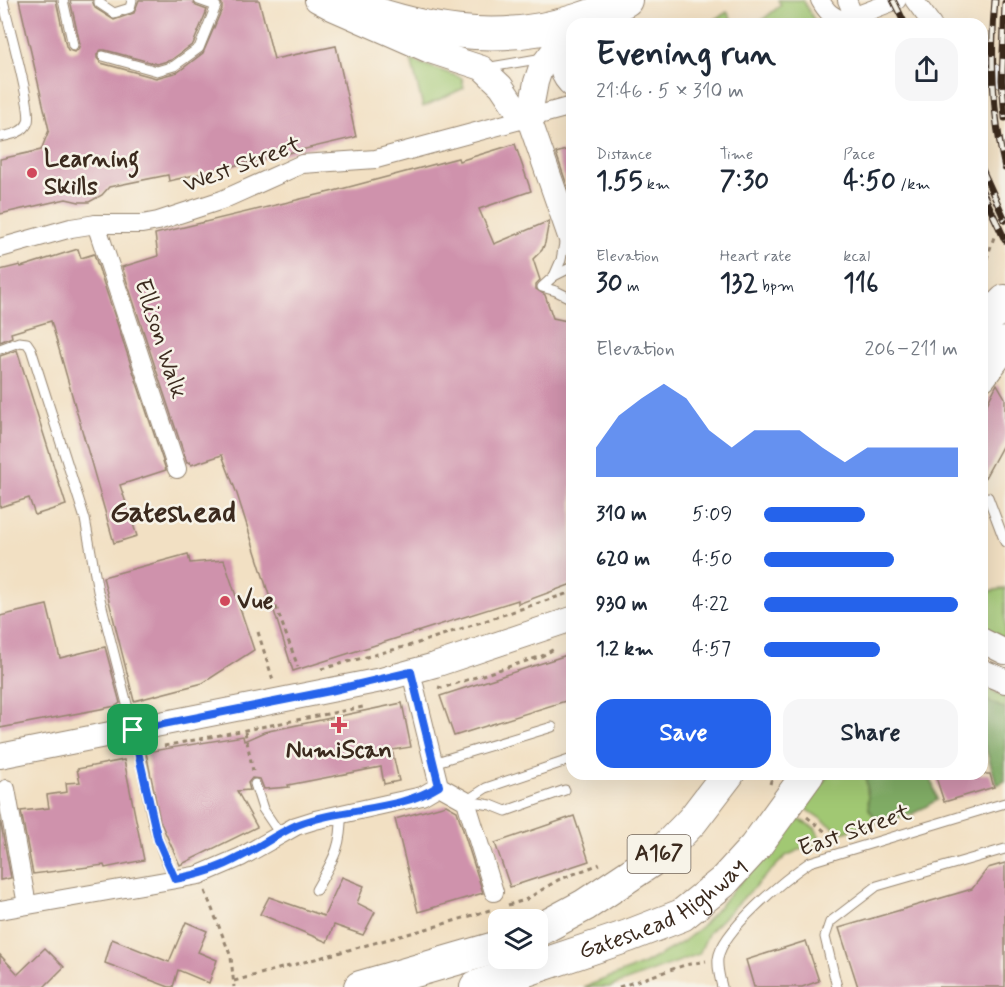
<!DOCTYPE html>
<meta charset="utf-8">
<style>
body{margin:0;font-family:Mynerve,sans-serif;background:#f6f6f7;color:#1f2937;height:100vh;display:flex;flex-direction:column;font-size:22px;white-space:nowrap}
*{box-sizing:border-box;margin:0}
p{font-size:20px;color:#747a83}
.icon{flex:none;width:33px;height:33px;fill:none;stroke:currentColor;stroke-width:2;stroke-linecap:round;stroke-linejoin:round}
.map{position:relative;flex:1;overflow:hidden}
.sheet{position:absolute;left:566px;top:18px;width:422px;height:762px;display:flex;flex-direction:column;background:#fff;border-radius:18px;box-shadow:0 6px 24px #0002}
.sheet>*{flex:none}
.fabs{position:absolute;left:488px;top:909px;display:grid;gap:12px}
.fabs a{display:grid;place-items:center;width:60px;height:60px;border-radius:12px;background:#fff;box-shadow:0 6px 24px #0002;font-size:30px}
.pin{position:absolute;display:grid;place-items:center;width:51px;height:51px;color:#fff;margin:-26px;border-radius:12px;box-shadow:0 3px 9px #0006}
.round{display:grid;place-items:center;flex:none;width:63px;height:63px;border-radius:18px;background:#f6f6f7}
.overview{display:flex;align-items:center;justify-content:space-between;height:102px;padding:0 30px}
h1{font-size:33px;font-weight:800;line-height:45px}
.metrics{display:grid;grid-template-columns:repeat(3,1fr);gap:9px;height:102px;padding:6px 30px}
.metrics div{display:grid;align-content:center}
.metrics b{font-size:26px;font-weight:800}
.metrics small{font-size:16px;font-weight:400}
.metrics p{font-size:16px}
.chart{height:168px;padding:12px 30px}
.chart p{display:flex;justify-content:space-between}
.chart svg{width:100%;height:108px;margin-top:6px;fill:#2563eb;opacity:.7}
.cta{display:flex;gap:12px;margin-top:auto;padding:12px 30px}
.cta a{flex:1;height:69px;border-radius:18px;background:#2563eb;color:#fff;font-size:24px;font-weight:800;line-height:69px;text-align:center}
.cta a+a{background:#f6f6f7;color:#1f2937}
ul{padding:0 30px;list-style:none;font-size:20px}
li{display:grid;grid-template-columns:96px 72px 1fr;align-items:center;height:45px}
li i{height:15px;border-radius:8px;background:#2563eb}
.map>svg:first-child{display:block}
.green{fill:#a1c873;stroke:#6e7948;stroke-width:1.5}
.forest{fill:#80ac65;stroke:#5e6b42;stroke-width:1.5}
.building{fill:#cf92ac}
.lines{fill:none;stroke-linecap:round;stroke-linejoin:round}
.lane-casing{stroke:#968570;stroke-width:11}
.street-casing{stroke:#968570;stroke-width:20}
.secondary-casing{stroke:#968570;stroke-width:26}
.highway-casing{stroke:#968570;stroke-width:34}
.path{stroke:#968570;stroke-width:3;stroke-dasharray:4.5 4.5;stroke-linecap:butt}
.lane{stroke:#fff;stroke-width:9}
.street{stroke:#fff;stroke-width:18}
.secondary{stroke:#fff;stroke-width:24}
.highway{stroke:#fff;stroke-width:32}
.rail-casing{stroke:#3b2a1e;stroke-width:7}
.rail{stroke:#f7f3e8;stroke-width:4.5;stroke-dasharray:14;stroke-linecap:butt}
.route-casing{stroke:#fff;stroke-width:12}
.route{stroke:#2563eb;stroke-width:8}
.poi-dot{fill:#d1495b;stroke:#f7f3e8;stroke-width:2}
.labels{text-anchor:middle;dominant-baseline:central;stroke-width:5;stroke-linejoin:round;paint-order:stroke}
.shield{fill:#f7f3e8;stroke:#73665b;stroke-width:1.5}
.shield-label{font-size:22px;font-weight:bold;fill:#3b2a1e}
.poi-label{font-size:24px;font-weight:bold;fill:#3b2a1e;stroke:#f7f3e8;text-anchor:start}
.street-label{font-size:24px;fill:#3b2a1e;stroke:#f7f3e8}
.district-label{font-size:30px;font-weight:bold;fill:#3b2a1e;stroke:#f7f3e8}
</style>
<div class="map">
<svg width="1005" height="987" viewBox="0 0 1005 987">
<rect width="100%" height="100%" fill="#f7f3e8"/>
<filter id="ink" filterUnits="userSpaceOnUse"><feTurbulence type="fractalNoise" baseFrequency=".0167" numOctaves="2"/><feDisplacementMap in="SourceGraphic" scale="12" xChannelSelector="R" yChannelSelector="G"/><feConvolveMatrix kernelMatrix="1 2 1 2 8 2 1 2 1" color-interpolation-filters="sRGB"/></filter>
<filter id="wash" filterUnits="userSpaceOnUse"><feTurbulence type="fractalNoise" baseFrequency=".008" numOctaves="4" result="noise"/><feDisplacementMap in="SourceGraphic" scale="24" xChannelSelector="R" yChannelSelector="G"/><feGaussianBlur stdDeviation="1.35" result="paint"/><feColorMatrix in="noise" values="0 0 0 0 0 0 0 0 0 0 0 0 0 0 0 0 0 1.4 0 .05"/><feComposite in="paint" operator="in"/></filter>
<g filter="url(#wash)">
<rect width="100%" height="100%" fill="#f2e0c3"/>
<!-- green -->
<g class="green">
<polygon points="778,0 803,0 816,24 757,24 781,5"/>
<polygon points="727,12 735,24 708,24"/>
<polygon points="411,60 462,78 464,88 423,107"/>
<polygon points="981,549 987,592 1005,588 1005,639 981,625"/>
<polygon points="981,685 1005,697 1005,709 981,698"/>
<polygon points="829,774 864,774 866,776 869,809 878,822 842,833 805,808"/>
<polygon points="796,818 815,828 821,840 786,856 709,932 699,954 610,987 584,987 644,964 683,942 702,926"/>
</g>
<!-- forest -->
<g class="forest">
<polygon points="981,698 1005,709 1005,781 997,785 985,746 981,747"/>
<polygon points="864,774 930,774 937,800 913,814 878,822 869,809 866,777"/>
</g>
<g id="blocks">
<!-- building -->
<g class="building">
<polygon points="19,0 56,0 66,46 68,50 74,52 78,50 80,44 70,0 92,0 95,8 114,20 134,13 139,0 192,0 196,6 207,10 193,44 171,60 157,64 105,50 101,50 97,54 97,58 101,63 156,78 178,72 203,53 222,9 222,4 219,0 259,0 274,59 336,46 356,137 169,181 168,175 109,187 102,195 89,202 79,202 66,199 0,214 0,159 41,150 49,130"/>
<polygon points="515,144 531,191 479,209 494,244 549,221 545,243 542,250 533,259 540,280 536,284 536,289 545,295 553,318 572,322 572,584 518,604 518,600 293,671 237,494 222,455 191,465 190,462 187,463 122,267 158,256 155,234 334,191 458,158 459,161"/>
<polygon points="572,148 572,194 570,194 556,153"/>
<polygon points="78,249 81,258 94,254 166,470 120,485 137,536 114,543 51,321 11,333 12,337 0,342 0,270 20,265 21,267"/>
<polygon points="17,350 66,505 35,515 29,498 0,507 0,356"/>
<polygon points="997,384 1005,398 1005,441 981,485 981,416"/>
<polygon points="188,554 190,563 224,560 254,650 203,683 134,701 103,577"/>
<polygon points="47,605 60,658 105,647 120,703 116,706 0,728 0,616"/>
<polygon points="567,655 572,666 572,699 454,736 440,696"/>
<polygon points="402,703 411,747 392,750 399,781 384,784 381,767 288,785 289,787 264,789 260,779 252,778 248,783 250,790 237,791 257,827 180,865 160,821 146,752 243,736 244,741 264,732"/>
<polygon points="124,760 144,860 105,868 104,865 33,874 21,811 49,808 47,795 67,792 66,783 80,782 77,769"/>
<polygon points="935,774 990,774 994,787 944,802"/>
<polygon points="446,805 457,811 483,893 418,912 395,819"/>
<polygon points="574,816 589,861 510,887 495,843"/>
<polygon points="0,819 11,878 0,880"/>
<polygon points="1005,863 1005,987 858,987 839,928 972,889 988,868"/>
<polygon points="342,877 364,886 357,903 375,912 363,935 334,925 327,942 260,914 269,897 324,916"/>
<polygon points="186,922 207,931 198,952 217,960 209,983 178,970 173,987 169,987 105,963 112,939 169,962"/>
<polygon points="806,941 819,981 802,987 754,987 746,960"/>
<polygon points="45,948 64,967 44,987 0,987 0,955 18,974"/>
</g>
</g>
</g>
<g filter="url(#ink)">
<use href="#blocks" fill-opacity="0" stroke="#968570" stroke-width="1.5"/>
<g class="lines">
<!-- lane casing -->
<g class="lane-casing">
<g id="lane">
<polyline points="63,0 73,45"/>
<polyline points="99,0 99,3 114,13 130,8 132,0"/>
<polyline points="103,56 157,71 174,66 199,48 216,6 199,0"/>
<polyline points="485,68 543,58"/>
<path d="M0,137C10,135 24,133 28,122C33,109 7,20 3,0"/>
<polyline points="572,267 554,276 542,287 556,291 572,299"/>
<polyline points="554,276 561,260 565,238"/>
<polyline points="0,349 19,342 27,343 31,349 85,519 98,591 139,751 153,823 164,856 175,879"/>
<polyline points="988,497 1005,542"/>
<polyline points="433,763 552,727"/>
<polyline points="255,784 263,809 280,834"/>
<polyline points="466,801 486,788 572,759"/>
<polyline points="466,801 491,805 506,811 565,790"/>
<path d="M316,890C332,861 342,849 341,814"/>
<path d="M722,987C720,978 717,969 718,959C721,931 786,878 810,862L1005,803"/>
<polyline points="837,987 825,937 830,922 877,886 1005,849"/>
</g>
</g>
<!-- street casing -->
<g class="street-casing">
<g id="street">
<path d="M820,0C826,11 832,18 845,20L897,0"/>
<polyline points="847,0 857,24"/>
<polyline points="914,0 932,24"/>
<path d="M560,44C555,62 557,77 572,89"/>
<polyline points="981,65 1005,81"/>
<polyline points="96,224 177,469"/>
<polyline points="0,248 71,228 96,224 142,224 158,221 222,200 302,164 376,159 572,106"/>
<polyline points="411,672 439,786 466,801 494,892"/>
<polyline points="6,789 27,905"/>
<polyline points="0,910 199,875 241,857 296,826 315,820 422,796 439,786"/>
</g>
</g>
<!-- secondary casing -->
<g class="secondary-casing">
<g id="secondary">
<polyline points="317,0 332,8 430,51 482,68 501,86 517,110 529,119"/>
<polyline points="572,32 560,42 541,67 536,82 529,119 572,242"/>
<polyline points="981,640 1005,652"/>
<polyline points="981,671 1005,681"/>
<polyline points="0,756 381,680 435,665 572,619"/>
</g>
</g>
<!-- highway casing -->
<g class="highway-casing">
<g id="highway">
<path d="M339,0C417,31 498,47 580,19C595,14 612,8 626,0"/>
<polyline points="981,326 1005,301"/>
<polyline points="981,375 1005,343"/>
<polyline points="537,931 585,905 657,857 692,821 728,774"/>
<polyline points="360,987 498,947"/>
<path id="s1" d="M476,987L628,936L682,915L723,882L755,847L808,774"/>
</g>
</g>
<!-- path -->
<g class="path">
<polyline points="981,276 994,237"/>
<polyline points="266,599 272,596 298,667"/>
<polyline points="258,632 273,680"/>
<polyline points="321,669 415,644 572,592"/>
<polyline points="438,687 442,688 542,656 554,649"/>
<polyline points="245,732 253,771"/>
<polyline points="164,746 363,707"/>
<polyline points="770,784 773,774"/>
<polyline points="807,817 837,841"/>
<polyline points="205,891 231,957 234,987"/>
<polyline points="508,905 525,900 558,880 600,864"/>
<polyline points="234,981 437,926 490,910"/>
<polyline points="619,987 685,965 706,961"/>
</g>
<!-- lane -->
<use href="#lane" class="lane"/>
<!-- street -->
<use href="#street" class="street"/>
<!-- secondary -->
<use href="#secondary" class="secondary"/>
<!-- highway -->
<use href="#highway" class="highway"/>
<!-- rail casing -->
<g class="rail-casing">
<g id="rail">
<polyline points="893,0 905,24"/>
<path d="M995,0C990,56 992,113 1005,168"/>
<polyline points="1005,3 1002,80 1005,118"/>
<polyline points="981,167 1005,220"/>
<polyline points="981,189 1005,240"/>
</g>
</g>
<!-- rail -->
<use href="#rail" class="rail"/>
</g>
</g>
<g class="lines" filter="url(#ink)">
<!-- route casing -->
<g class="route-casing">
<path id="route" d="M411,672L439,786C398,812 342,807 297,825C277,834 259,847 240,857C219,869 198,875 175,879L158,840L133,730L330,691Z"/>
</g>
<!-- route -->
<use href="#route" class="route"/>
</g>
<!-- markers -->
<g class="poi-dot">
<circle cx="32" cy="173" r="6"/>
<circle cx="225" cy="601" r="6"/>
<path d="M336 716h6v6h6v6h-6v6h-6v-6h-6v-6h6z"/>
</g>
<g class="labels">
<!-- shield labels -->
<rect class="shield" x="627.5" y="835" width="63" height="38" rx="4.5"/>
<g class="shield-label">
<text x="659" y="854">A167</text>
</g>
<!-- poi labels -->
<g class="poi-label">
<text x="44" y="159">Learning<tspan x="44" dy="28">Skills</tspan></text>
<text x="237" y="601">Vue</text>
<text x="339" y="750" text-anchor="middle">NumiScan</text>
</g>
<!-- street labels -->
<g class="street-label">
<text transform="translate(243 165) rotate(-20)">West Street</text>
<text transform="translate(160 339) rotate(72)">Ellison Walk</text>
<text transform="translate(855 831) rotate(-19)">East Street</text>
<text stroke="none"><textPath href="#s1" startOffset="204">Gateshead Highway</textPath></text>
</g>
<!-- district labels -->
<g class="district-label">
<text x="173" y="512">Gateshead</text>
</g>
</g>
</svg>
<div class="fabs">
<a><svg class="icon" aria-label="layers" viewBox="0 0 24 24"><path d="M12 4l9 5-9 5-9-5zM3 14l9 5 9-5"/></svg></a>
</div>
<div class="pin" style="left:133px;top:730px;background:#1e9e55"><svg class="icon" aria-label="arrive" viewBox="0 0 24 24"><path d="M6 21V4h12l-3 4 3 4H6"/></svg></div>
<section class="sheet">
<div class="overview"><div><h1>Evening run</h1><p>21:46 · 5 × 310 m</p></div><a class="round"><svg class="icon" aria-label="share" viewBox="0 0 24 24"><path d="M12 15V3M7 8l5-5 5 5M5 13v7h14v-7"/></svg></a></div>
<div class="metrics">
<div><p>Distance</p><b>1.55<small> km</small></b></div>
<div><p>Time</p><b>7:30</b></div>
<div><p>Pace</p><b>4:50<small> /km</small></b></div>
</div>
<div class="metrics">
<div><p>Elevation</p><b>30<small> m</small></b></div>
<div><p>Heart rate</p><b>132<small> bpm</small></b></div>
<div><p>kcal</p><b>116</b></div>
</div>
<div class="chart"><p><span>Elevation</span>206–211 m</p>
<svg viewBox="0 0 160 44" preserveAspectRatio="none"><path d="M0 44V32L10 19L20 12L30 6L40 12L50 25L60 32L70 25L80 25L90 25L100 32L110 38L120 32L130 32L140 32L150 32L160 32V44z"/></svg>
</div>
<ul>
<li><b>310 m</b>5:09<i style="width:52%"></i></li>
<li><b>620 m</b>4:50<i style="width:67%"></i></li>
<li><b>930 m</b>4:22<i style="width:100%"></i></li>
<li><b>1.2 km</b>4:57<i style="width:60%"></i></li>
</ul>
<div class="cta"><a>Save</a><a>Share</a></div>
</section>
</div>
